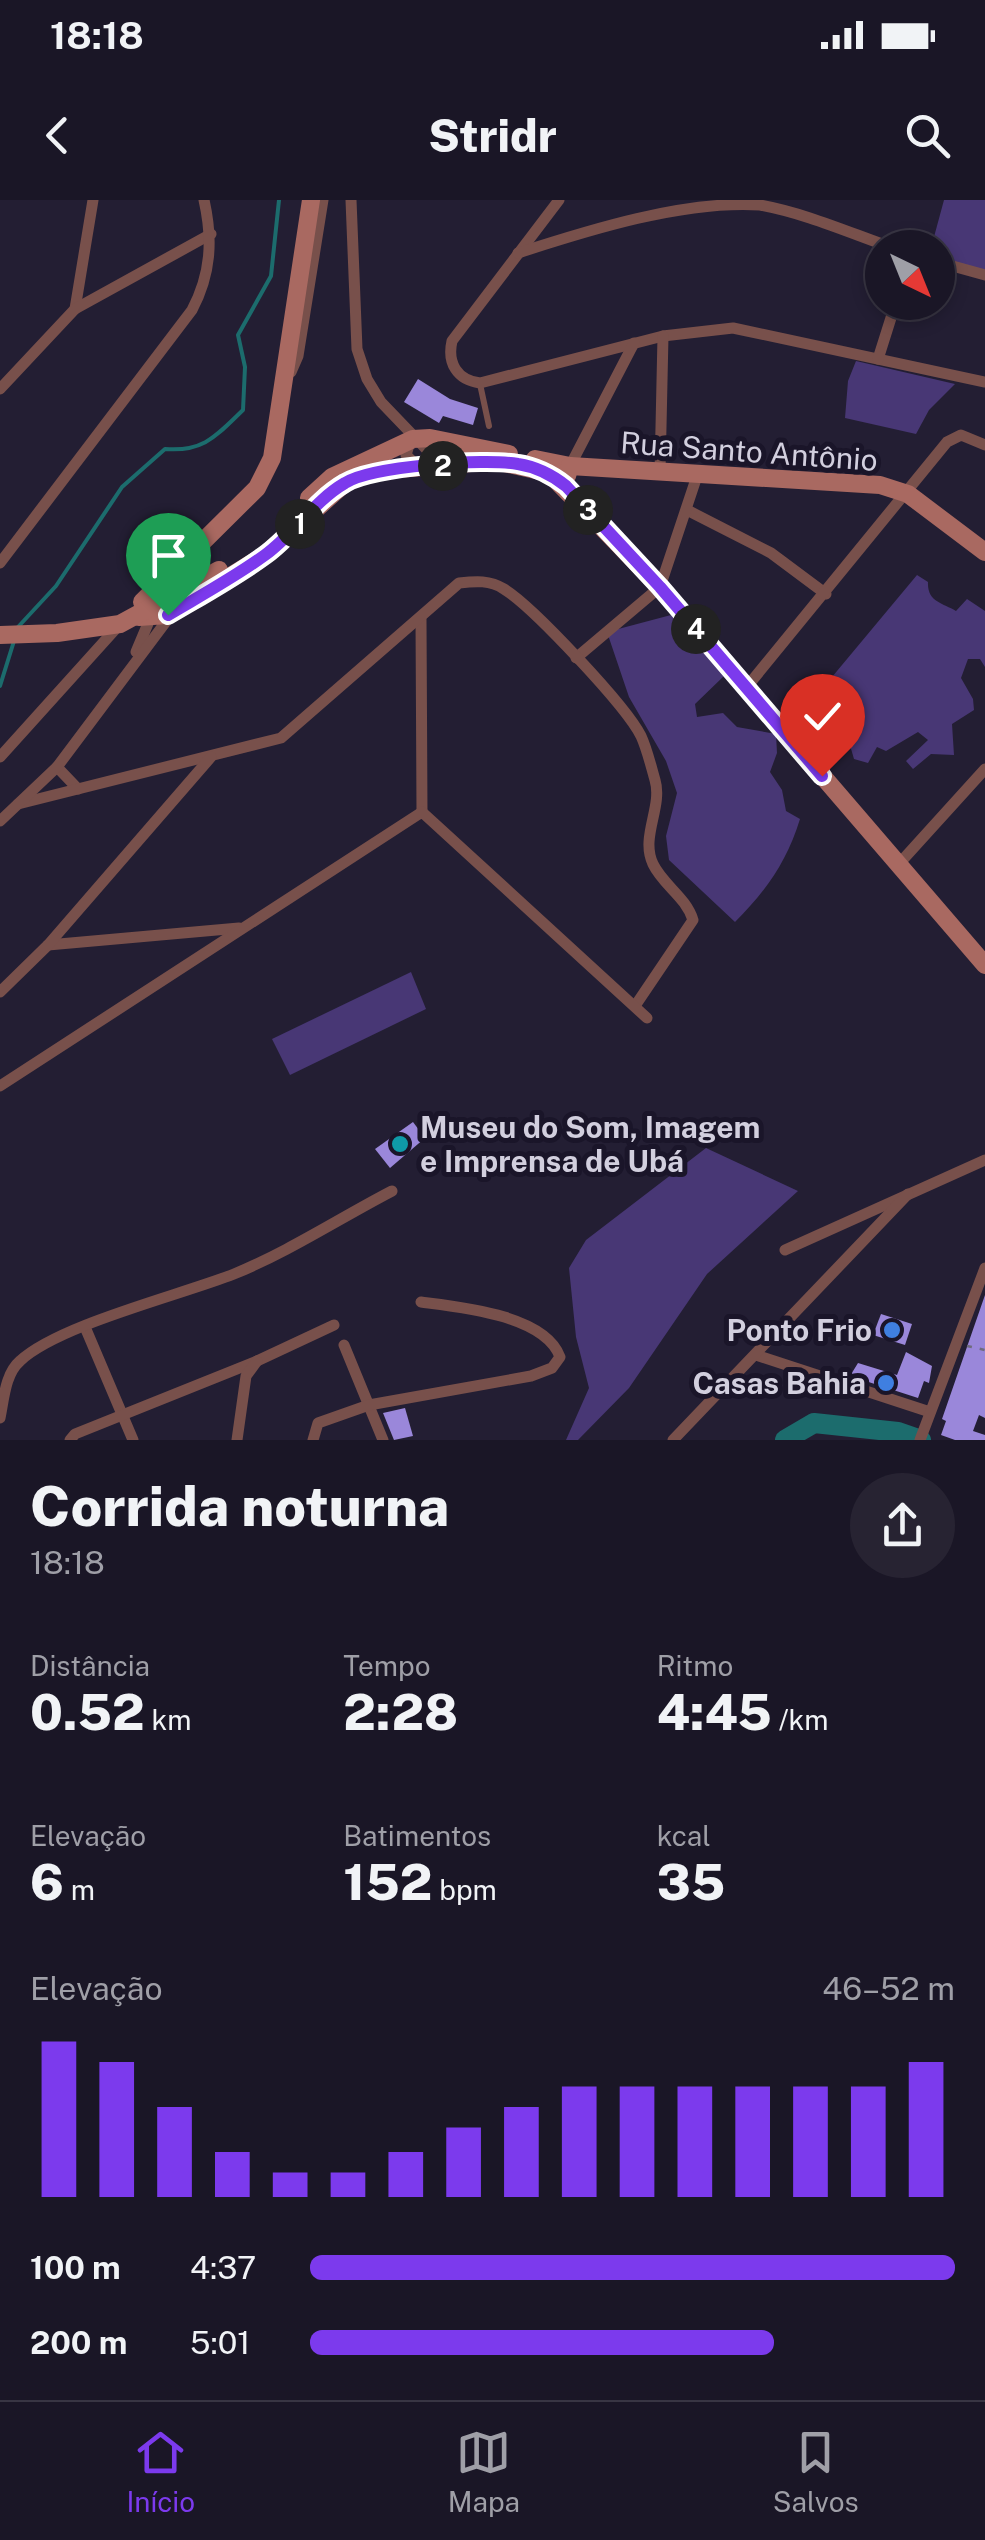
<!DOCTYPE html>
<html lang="pt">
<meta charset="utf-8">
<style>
body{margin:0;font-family:"Public Sans",sans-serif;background:#272332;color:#f1f3f6;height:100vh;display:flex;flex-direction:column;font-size:38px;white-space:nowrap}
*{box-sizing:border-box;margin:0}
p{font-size:32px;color:#9f9fa7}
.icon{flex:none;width:55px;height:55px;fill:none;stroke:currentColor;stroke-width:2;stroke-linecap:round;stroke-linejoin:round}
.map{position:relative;height:1240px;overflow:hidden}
.panel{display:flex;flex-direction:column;background:#1a1626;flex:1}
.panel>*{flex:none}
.needle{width:65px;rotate:137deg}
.fabs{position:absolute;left:865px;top:30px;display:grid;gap:20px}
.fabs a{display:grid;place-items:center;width:90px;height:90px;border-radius:50%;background:#1a1626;box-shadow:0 5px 15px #0003,0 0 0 2px #383543;font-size:50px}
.pin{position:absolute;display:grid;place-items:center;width:85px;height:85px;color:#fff;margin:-102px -42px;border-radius:50% 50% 50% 0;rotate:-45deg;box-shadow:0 0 10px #0007}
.pin .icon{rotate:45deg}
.km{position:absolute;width:50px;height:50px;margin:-25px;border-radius:50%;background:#222;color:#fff;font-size:28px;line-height:50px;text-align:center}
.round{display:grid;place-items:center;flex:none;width:105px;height:105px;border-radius:52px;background:#272332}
.summary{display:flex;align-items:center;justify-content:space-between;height:170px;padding:0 30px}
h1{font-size:55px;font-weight:800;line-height:75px}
.metrics{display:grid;grid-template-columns:repeat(3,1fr);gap:15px;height:170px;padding:10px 30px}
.metrics div{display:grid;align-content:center}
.metrics b{font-size:50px;font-weight:800}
.metrics small{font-size:28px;font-weight:400}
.metrics p{font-size:28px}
.chart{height:280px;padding:20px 30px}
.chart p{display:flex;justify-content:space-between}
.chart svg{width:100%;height:180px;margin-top:10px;stroke:#7c3aed;stroke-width:6}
ul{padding:0 30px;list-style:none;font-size:32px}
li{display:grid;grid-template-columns:160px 120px 1fr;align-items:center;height:75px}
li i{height:25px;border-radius:12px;background:#7c3aed}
.status{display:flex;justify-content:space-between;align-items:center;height:70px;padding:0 50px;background:#1a1626;direction:ltr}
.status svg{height:28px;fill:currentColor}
header{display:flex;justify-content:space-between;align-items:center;height:130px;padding:0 30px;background:#1a1626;font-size:45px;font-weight:800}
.dock{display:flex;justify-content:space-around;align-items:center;height:140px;border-top:2px solid #383543;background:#1a1626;font-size:28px;color:#9f9fa7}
.dock a{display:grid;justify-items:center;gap:5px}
.dock .on{color:#7c3aed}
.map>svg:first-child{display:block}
.green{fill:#483775}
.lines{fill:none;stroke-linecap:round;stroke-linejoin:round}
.stream{stroke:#1c6c6d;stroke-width:4}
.river{stroke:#1c6c6d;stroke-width:20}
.building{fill:#9a87da}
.path{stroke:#6f6b7d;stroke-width:2.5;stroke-dasharray:5 8;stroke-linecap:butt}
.lane{stroke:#78504b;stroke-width:6}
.street{stroke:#78504b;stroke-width:11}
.secondary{stroke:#a96961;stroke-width:18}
.route-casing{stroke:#fff;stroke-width:20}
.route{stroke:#7c3aed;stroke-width:12}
.culture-dot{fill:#0f9aa8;stroke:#1a1529;stroke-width:4}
.shop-dot{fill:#3f7fe0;stroke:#1a1529;stroke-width:4}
.labels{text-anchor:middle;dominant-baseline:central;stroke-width:10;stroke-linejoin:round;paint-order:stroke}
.street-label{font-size:30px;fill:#d2cfde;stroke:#1a1529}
.poi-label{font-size:30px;font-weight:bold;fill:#d2cfde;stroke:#1a1529;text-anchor:end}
</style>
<div class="status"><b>18:18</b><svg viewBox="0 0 49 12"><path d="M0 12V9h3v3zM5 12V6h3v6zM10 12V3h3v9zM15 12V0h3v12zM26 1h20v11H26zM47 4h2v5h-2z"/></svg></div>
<header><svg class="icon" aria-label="back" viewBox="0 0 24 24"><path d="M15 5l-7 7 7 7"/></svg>Stridr<svg class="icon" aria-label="search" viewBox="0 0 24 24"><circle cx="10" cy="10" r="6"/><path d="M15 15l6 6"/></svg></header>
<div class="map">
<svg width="985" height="1240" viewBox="0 0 985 1240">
<rect width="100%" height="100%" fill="#231e33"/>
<!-- green -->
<g class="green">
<polygon points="944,0 985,0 985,70 938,59 938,48 931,48"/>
<polygon points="856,161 955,184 929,210 916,234 845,218 848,181"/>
<path d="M917,375L928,382C927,402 943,403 956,411L967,399L985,411V467L980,459H968L961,478L973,499L974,510L952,524L954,555L931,554L913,569L906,561L928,540L918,532L886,551L877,547L868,563L854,559C848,534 832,514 822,489Z"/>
<path d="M671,415L724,476L695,504L697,517L723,513L737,527L776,534L777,553L770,572L782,590L786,611L800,619C787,661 767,690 735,722L669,660L666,636L677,593L666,561L629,497L607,432Z"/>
<polygon points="411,772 426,809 290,875 272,839"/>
<polygon points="706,948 798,991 707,1074 629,1188 578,1240 566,1240 589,1188 576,1137 569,1068 586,1040"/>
</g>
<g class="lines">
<!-- stream -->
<g class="stream">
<path d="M18,427L56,386L122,287L165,249C204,252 216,236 243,210L245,167L238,135L271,76L279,0"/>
<polyline points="0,486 14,441"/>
</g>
<!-- river -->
<polyline class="river" points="785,1240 814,1223 898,1232 921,1240"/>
</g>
<!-- building -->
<g class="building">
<polygon points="418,179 450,199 478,208 473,225 443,216 439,223 404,202"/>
<polygon points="413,922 425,938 390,968 375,949"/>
<polygon points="985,1095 985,1218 979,1215 973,1231 985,1235 985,1240 955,1240 941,1235 946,1221 942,1219"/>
<polygon points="881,1114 912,1124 905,1145 873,1135"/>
<polygon points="906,1152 932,1166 929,1183 924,1181 918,1198 850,1176 858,1163 897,1175"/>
<polygon points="405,1208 413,1236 394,1240 383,1213"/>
</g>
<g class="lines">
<!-- path -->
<polyline class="path" points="967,1146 985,1150"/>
<!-- lane -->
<polyline class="lane" points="480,184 489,226"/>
<!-- street -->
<g class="street">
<polyline points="351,0 357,149 367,179 381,202 428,251 427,261 419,268 406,255 410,242"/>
<path d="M559,0L452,141C447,163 457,180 480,183L663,136L733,128L985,182"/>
<path d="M518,53C589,30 684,0 760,5C805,13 850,33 893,48"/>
<polyline points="938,62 985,75"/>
<polyline points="75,109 93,0"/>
<polyline points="878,159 896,102"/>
<polyline points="291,172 298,156 323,0"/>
<polyline points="0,189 75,109 211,34"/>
<polyline points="570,266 634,143"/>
<polyline points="660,272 663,136"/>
<polyline points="687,310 771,353 826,394"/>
<path d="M0,363L192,110C211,74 213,40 204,0"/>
<polyline points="421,419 422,612"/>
<polyline points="136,452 152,414"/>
<polyline points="576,458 660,387 697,276"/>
<polyline points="746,488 947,242 961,235 985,245"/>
<polyline points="0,557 120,424"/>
<polyline points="57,567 78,589"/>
<path d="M18,604L281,538L459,383C476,381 490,380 504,389C533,407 626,506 641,536C647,549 651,566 655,580C663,607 640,637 653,664C663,685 686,697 693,720L635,806"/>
<polyline points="0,621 57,567 171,415"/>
<polyline points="898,665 985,569"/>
<polyline points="48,745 239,728"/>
<polyline points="0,792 48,745 211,557"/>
<polyline points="0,886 422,612 647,818"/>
<polyline points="785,1050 985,960"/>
<polyline points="85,1127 133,1240"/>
<polyline points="344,1145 383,1240"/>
<polyline points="756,1155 930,1212"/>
<path d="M0,1218C4,1199 5,1174 20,1161C58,1125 181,1095 234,1074C288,1052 340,1018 392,991"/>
<polyline points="70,1240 75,1234 257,1161 334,1125"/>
<polyline points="237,1240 246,1176 257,1161"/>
<path d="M313,1240L318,1223L369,1205L531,1176L552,1168L560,1157C545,1115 460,1107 421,1102"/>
<polyline points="673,1240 908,994"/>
<polyline points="920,1240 985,1068"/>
</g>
<!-- secondary -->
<g class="secondary">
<polyline points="535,259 570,266"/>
<polyline points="567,276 570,266 880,285 908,294 985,352"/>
<polyline points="309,298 332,277 413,239 430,238 509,254"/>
<polyline points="142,402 257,288 272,258 311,0"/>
<polyline points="139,417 167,415 265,355 346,282 374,271 495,261 549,273 660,387 985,765"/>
<polyline points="0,435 57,433 120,424 219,370"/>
</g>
</g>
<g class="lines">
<!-- route casing -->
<g class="route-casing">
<path id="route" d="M168,415C200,396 235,377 265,355C294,334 314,301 345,283C372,266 485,258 518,264C537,267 551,274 566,286L660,387L822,576"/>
</g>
<!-- route -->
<use href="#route" class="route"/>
</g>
<!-- markers -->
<circle class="culture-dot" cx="400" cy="944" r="10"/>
<g class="shop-dot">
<circle cx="892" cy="1130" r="10"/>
<circle cx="886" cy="1183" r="10"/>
</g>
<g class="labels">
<!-- street labels -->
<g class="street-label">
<text transform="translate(749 251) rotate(4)">Rua Santo Antônio</text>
</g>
<!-- poi labels -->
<g class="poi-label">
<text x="420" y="927" text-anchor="start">Museu do Som, Imagem<tspan x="420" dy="34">e Imprensa de Ubá</tspan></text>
<text x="872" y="1130">Ponto Frio</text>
<text x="866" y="1183">Casas Bahia</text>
</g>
</g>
</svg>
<div class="fabs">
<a><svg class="needle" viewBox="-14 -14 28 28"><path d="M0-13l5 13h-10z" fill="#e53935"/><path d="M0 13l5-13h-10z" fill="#9f9fa7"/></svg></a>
</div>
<div class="pin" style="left:168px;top:415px;background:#1e9e55"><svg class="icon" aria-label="arrive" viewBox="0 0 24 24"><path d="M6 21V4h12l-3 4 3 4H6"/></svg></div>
<div class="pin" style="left:822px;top:576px;background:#d93025"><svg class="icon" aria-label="check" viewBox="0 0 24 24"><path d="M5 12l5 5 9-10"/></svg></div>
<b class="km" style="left:300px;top:324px">1</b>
<b class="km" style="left:443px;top:266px">2</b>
<b class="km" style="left:588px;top:310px">3</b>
<b class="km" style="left:696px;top:429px">4</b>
</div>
<section class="panel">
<div class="summary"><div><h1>Corrida noturna</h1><p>18:18</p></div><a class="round"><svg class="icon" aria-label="share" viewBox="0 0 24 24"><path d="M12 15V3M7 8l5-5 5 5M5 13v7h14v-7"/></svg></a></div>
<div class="metrics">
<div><p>Distância</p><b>0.52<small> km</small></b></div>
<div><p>Tempo</p><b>2:28</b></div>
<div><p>Ritmo</p><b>4:45<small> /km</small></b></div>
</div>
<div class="metrics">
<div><p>Elevação</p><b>6<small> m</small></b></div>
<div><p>Batimentos</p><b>152<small> bpm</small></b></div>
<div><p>kcal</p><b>35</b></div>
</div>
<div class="chart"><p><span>Elevação</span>46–52 m</p>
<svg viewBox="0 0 160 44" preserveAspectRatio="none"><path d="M5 44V6M15 44V11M25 44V22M35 44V33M45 44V38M55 44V38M65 44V33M75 44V27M85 44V22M95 44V17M105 44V17M115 44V17M125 44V17M135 44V17M145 44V17M155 44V11"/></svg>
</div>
<ul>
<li><b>100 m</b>4:37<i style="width:100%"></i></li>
<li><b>200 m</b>5:01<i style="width:72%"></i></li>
</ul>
</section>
<nav class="dock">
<a class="on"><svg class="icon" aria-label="home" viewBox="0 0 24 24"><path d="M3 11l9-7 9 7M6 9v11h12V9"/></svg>Início</a>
<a><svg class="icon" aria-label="map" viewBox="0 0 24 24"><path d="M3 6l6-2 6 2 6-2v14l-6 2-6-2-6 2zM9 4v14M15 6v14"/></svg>Mapa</a>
<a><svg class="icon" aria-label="saved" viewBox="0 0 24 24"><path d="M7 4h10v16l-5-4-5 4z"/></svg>Salvos</a>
</nav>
